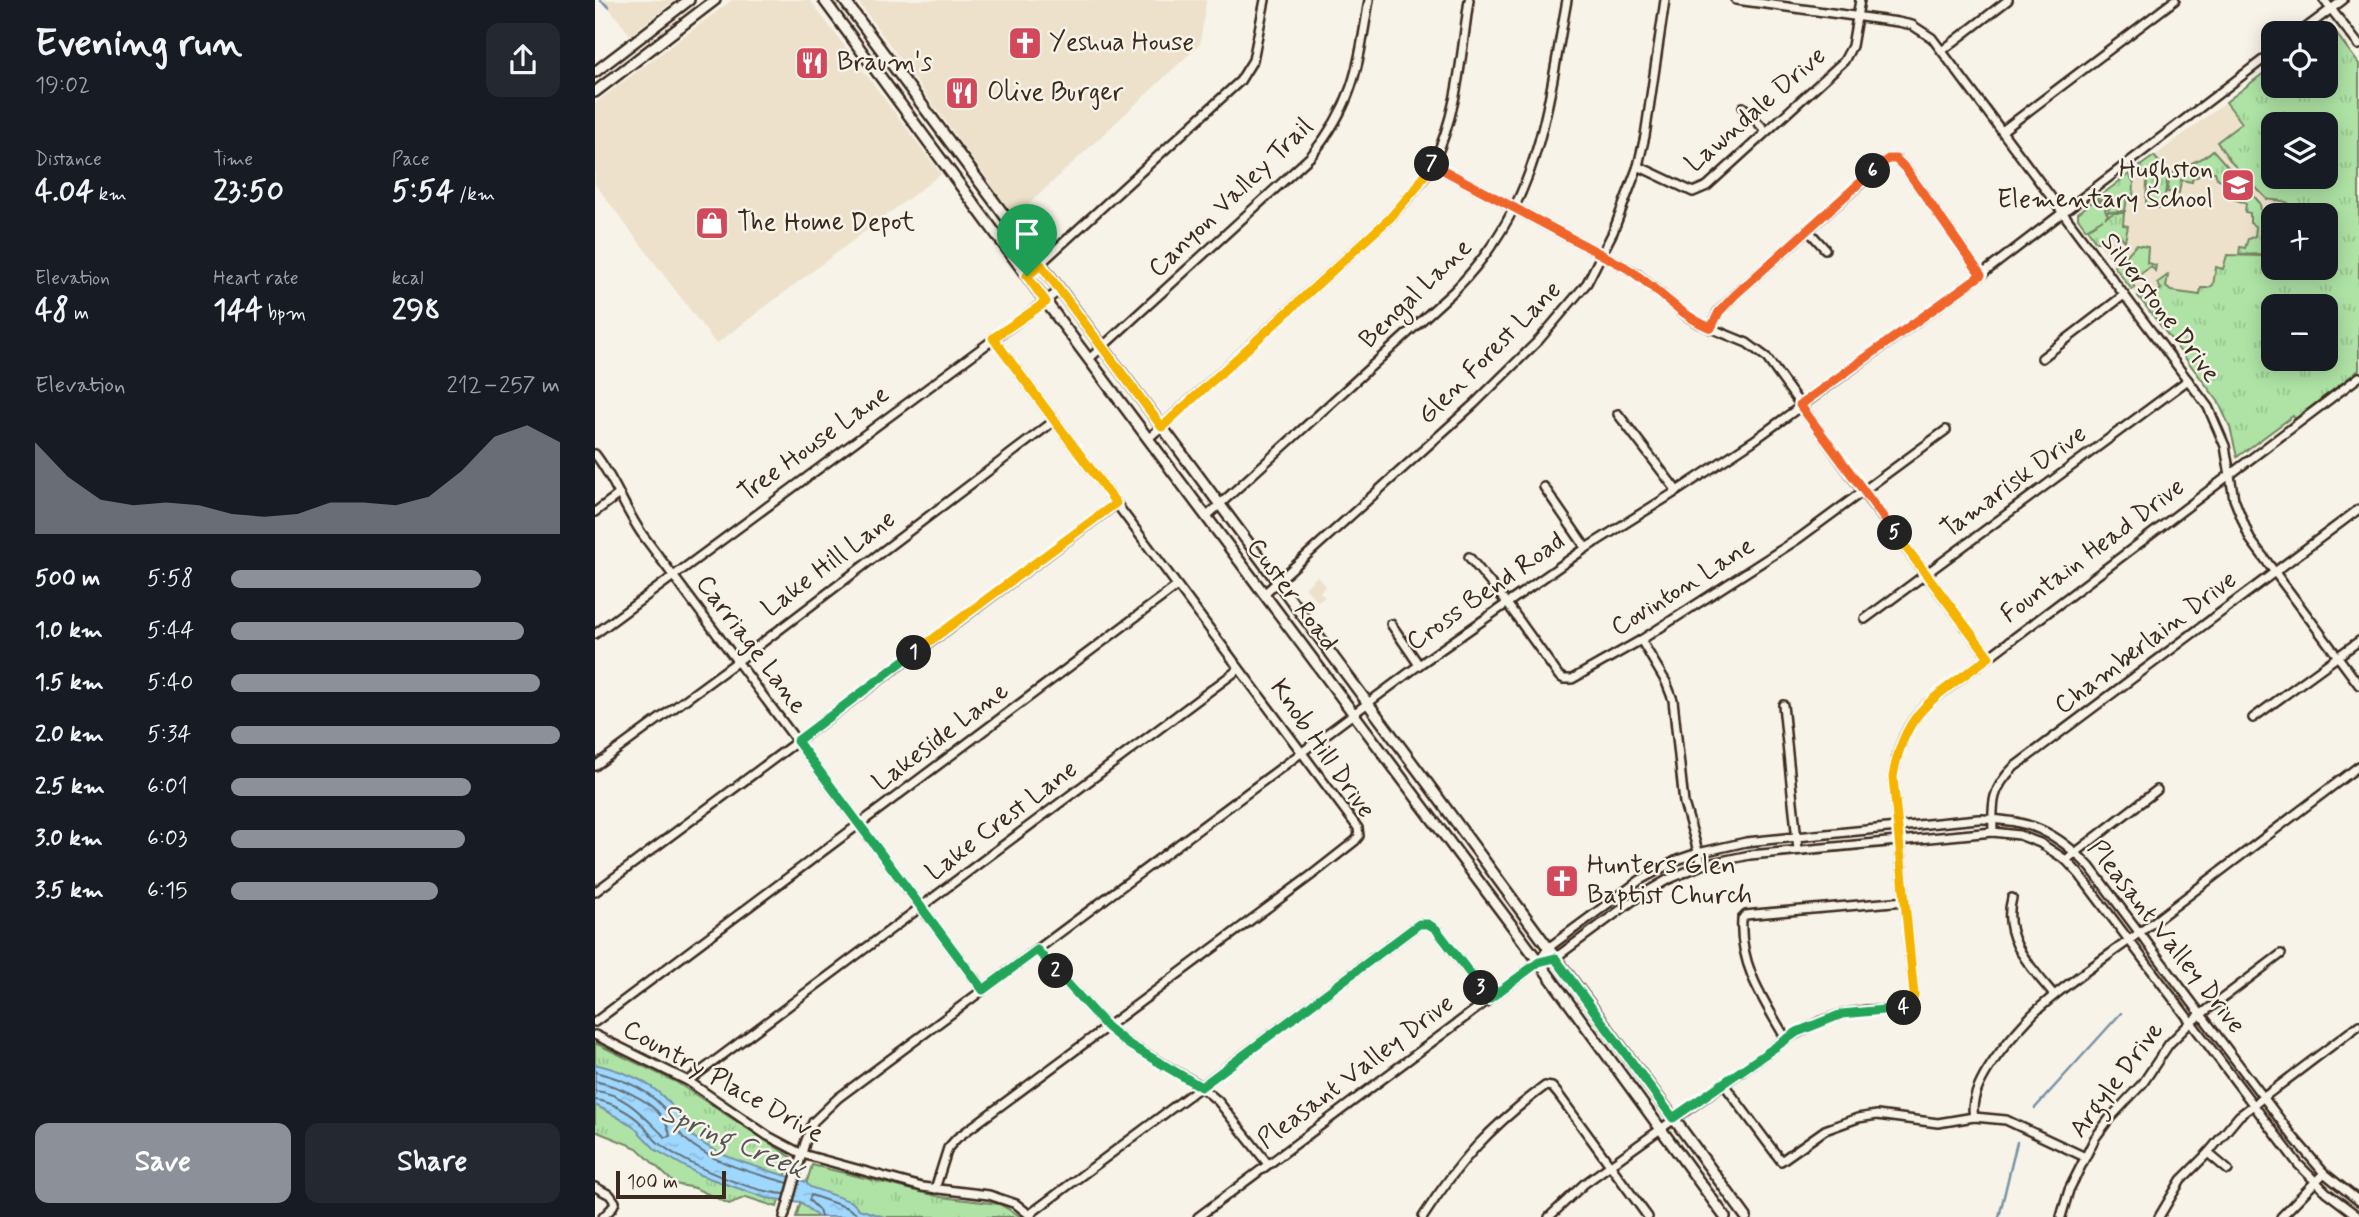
<!DOCTYPE html>
<meta charset="utf-8">
<style>
body{margin:0;font-family:Mynerve,sans-serif;background:#242831;color:#f1f3f6;height:100vh;display:flex;flex-direction:column;font-size:26px;white-space:nowrap}
*{box-sizing:border-box;margin:0}
p{font-size:23px;color:#9ea1a6}
.icon{flex:none;width:38px;height:38px;fill:none;stroke:currentColor;stroke-width:2;stroke-linecap:round;stroke-linejoin:round}
.map{position:relative;flex:1;overflow:hidden}
.sheet{display:flex;flex-direction:column;background:#171b24;width:595px}
.sheet>*{flex:none}
.fabs{position:absolute;left:1666px;top:21px;display:grid;gap:14px}
.fabs a{display:grid;place-items:center;width:77px;height:77px;border-radius:14px;background:#171b24;box-shadow:0 4px 18px #0003;font-size:35px}
.scale{position:absolute;left:21px;bottom:18px;width:110px;box-sizing:border-box;padding-left:7px;border:4px solid #3b2a1e;border-top:0;font-size:19px;line-height:24px;white-space:nowrap;color:#3b2a1e;-webkit-text-stroke:5px #f7f3e8;paint-order:stroke}
.pin{position:absolute;display:grid;place-items:center;width:60px;height:60px;color:#fff;margin:-72px -30px;border-radius:50% 50% 50% 0;rotate:-45deg;box-shadow:0 0 7px #0007}
.pin .icon{rotate:45deg}
.km{position:absolute;width:35px;height:35px;margin:-18px;border-radius:50%;background:#222;color:#fff;font-size:19px;line-height:35px;text-align:center}
.round{display:grid;place-items:center;flex:none;width:74px;height:74px;border-radius:14px;background:#242831}
.headline{display:flex;align-items:center;justify-content:space-between;height:119px;padding:0 35px}
h1{font-size:38px;font-weight:700;line-height:52px}
.metrics{display:grid;grid-template-columns:repeat(3,1fr);gap:10px;height:119px;padding:7px 35px}
.metrics div{display:grid;align-content:center}
.metrics b{font-size:30px;font-weight:700}
.metrics small{font-size:19px;font-weight:400}
.metrics p{font-size:19px}
.chart{height:196px;padding:14px 35px}
.chart p{display:flex;justify-content:space-between}
.chart svg{width:100%;height:126px;margin-top:7px;fill:#8c9099;opacity:.7}
.cta{display:flex;gap:14px;margin-top:auto;padding:14px 35px}
.cta a{flex:1;height:80px;border-radius:14px;background:#8c9099;color:#fff;font-size:28px;font-weight:700;line-height:80px;text-align:center}
.cta a+a{background:#242831;color:#f1f3f6}
ul{padding:0 35px;list-style:none;font-size:23px}
li{display:grid;grid-template-columns:112px 84px 1fr;align-items:center;height:52px}
li i{height:18px;border-radius:9px;background:#8c9099}
main{display:flex;flex:1;min-height:0}
.map>svg:first-child{display:block}
.built{fill:#ede1cc;fill-rule:evenodd}
.grass{fill:url(#grass-tufts);stroke:#748662;stroke-width:2;fill-rule:evenodd}
.water{fill:url(#water-ripples);stroke:#7792a5;stroke-width:2}
.lines{fill:none;stroke-linecap:round;stroke-linejoin:round}
.shore{stroke:#637078;stroke-width:2}
.stream{stroke:#7792a5;stroke-width:2.5}
.minor-casing{stroke:#3b2a1e;stroke-width:12}
.major-casing{stroke:#3b2a1e;stroke-width:14}
.minor{stroke:#f7f3e8;stroke-width:7}
.major{stroke:#f7f3e8;stroke-width:9}
.split-1-casing{stroke:#fff;stroke-width:14}
.split-2-casing{stroke:#fff;stroke-width:14}
.split-3-casing{stroke:#fff;stroke-width:14}
.split-4-casing{stroke:#fff;stroke-width:14}
.split-5-casing{stroke:#fff;stroke-width:14}
.split-6-casing{stroke:#fff;stroke-width:14}
.split-7-casing{stroke:#fff;stroke-width:14}
.split-8-casing{stroke:#fff;stroke-width:14}
.split-1{stroke:#f5b400;stroke-width:9}
.split-2{stroke:#22a559;stroke-width:9}
.split-3{stroke:#22a559;stroke-width:9}
.split-4{stroke:#22a559;stroke-width:9}
.split-5{stroke:#f5b400;stroke-width:9}
.split-6{stroke:#f0652b;stroke-width:9}
.split-7{stroke:#f0652b;stroke-width:9}
.split-8{stroke:#f5b400;stroke-width:9}
.labels{text-anchor:middle;dominant-baseline:central;stroke-width:5;stroke-linejoin:round;paint-order:stroke}
.poi-label{font-size:26px;fill:#3b2a1e;stroke:#f7f3e8;text-anchor:start}
.street-label{font-size:26px;fill:#3b2a1e;stroke:#f7f3e8}
.water-label{font-size:28px;font-style:italic;fill:#545656;stroke:#f7f3e8}
</style>
<main>
<section class="sheet">
<div class="headline"><div><h1>Evening run</h1><p>19:02</p></div><a class="round"><svg class="icon" aria-label="share" viewBox="0 0 24 24"><path d="M12 15V3M7 8l5-5 5 5M5 13v7h14v-7"/></svg></a></div>
<div class="metrics">
<div><p>Distance</p><b>4.04<small> km</small></b></div>
<div><p>Time</p><b>23:50</b></div>
<div><p>Pace</p><b>5:54<small> /km</small></b></div>
</div>
<div class="metrics">
<div><p>Elevation</p><b>48<small> m</small></b></div>
<div><p>Heart rate</p><b>144<small> bpm</small></b></div>
<div><p>kcal</p><b>298</b></div>
</div>
<div class="chart"><p><span>Elevation</span>212–257 m</p>
<svg viewBox="0 0 160 44" preserveAspectRatio="none"><path d="M0 44V12L10 24L20 32L30 34L40 33L50 34L60 37L70 38L80 37L90 33L100 33L110 34L120 31L130 22L140 10L150 6L160 12V44z"/></svg>
</div>
<ul>
<li><b>500 m</b>5:58<i style="width:76%"></i></li>
<li><b>1.0 km</b>5:44<i style="width:89%"></i></li>
<li><b>1.5 km</b>5:40<i style="width:94%"></i></li>
<li><b>2.0 km</b>5:34<i style="width:100%"></i></li>
<li><b>2.5 km</b>6:01<i style="width:73%"></i></li>
<li><b>3.0 km</b>6:03<i style="width:71%"></i></li>
<li><b>3.5 km</b>6:15<i style="width:63%"></i></li>
</ul>
<div class="cta"><a>Save</a><a>Share</a></div>
</section>
<div class="map">
<svg width="1764" height="1217" viewBox="0 0 1764 1217">
<defs>
<pattern id="grass-tufts" width="24" height="20" patternUnits="userSpaceOnUse" patternTransform="scale(1.75)"><rect width="24" height="20" fill="#aee3a5"/><path d="M3 7l-1-3M5 7V3M7 7l1-3M15 17l-1-3M17 17v-4M19 17l1-3" fill="none" stroke="#97c38e"/></pattern>
<pattern id="water-ripples" width="26" height="14" patternUnits="userSpaceOnUse" patternTransform="scale(1.75)"><rect width="26" height="14" fill="#9fd8ff"/><path d="M2 4q2-2 4 0t4 0M15 11q2-2 4 0t4 0" fill="none" stroke="#8abada"/></pattern>
</defs>
<rect width="100%" height="100%" fill="#f7f3e8"/>
<filter id="ink" filterUnits="userSpaceOnUse"><feTurbulence type="fractalNoise" baseFrequency=".0143" numOctaves="2"/><feDisplacementMap in="SourceGraphic" scale="14" xChannelSelector="R" yChannelSelector="G"/><feConvolveMatrix kernelMatrix="1 2 1 2 8 2 1 2 1" color-interpolation-filters="sRGB"/></filter>
<g filter="url(#ink)">
<!-- built -->
<g class="built">
<polygon points="8,0 80,0 35,35"/>
<polygon points="137,0 215,0 346,174 121,344 0,184 0,103"/>
<polygon points="262,0 611,0 605,44 420,217"/>
<path d="M1735,23L1764,62V194L1731,215H1678V259L1574,338L1482,215L1678,66V86H1731V33H1721ZM1678,124H1731V177H1678Z"/>
<polygon points="722,576 731,586 725,592 730,597 723,602 710,588"/>
</g>
<!-- grass -->
<g class="grass">
<path d="M1734,24L1764,64V370L1700,419L1698,416L1642,457L1635,427L1623,401L1543,296L1545,295L1551,301L1566,289L1562,283L1573,275L1571,287L1576,291L1605,295L1606,288H1613L1618,285L1621,267L1628,269L1632,255L1667,256L1674,262L1678,259L1668,254L1644,255L1645,247L1650,248L1653,239L1660,236L1661,227L1655,223V213L1650,212L1651,203L1638,199L1640,188L1629,186L1630,182L1622,178L1620,172H1608L1602,177H1598L1597,182L1586,180L1584,193L1572,192L1575,175C1589,164 1606,162 1618,150L1665,203L1667,221L1671,228L1678,232V268H1731V215H1700C1697,198 1685,202 1672,199L1637,163L1622,142L1647,123L1631,102L1678,66V86H1731V33H1721ZM1678,124H1731V177H1678ZM1678,306H1731V359H1678Z"/>
<polygon points="1559,156 1573,173 1569,202 1565,208 1555,207 1551,203 1552,180 1545,166"/>
<polygon points="1534,174 1539,183 1538,198 1532,198 1530,211 1513,212 1515,203 1501,199"/>
<polygon points="1500,200 1512,206 1510,210 1513,215 1510,218 1519,213 1529,213 1528,225 1533,226 1530,241 1524,234 1518,232 1505,242 1501,242 1492,229 1508,219 1491,229 1483,218 1483,213"/>
<polygon points="1541,245 1553,247 1552,263 1561,265 1560,271 1556,266 1542,277 1527,260"/>
<polygon points="1526,261 1539,278 1542,279 1537,283 1540,288 1537,290 1519,266"/>
<polygon points="0,1043 81,1082 196,1157 182,1207 151,1197 134,1204 100,1188 80,1184 42,1148 0,1131"/>
<polygon points="217,1165 346,1197 404,1204 427,1217 201,1217"/>
</g>
<!-- water -->
<path class="water" d="M0,1064C35,1073 60,1083 82,1112C87,1118 89,1129 96,1135C128,1161 172,1169 211,1182L215,1187L257,1202L264,1209L289,1217H223L206,1202L171,1198L105,1175L61,1150L37,1125L0,1105Z"/>
<g class="lines">
<!-- shore -->
<g class="shore">
<path d="M0,1072C31,1080 57,1090 76,1117C82,1124 83,1134 90,1139C118,1164 159,1173 193,1183"/>
<path d="M0,1081C27,1087 71,1105 75,1136L70,1137C50,1118 30,1093 0,1091"/>
<path d="M0,1100C15,1101 36,1113 47,1124C53,1131 58,1139 65,1144C92,1165 156,1192 190,1194"/>
<polyline points="226,1217 224,1210 214,1200 216,1195 253,1208 266,1217"/>
</g>
<!-- stream -->
<g class="stream">
<polyline points="5,0 14,7"/>
<polyline points="1440,1108 1526,1013"/>
<polyline points="1404,1217 1422,1142"/>
</g>
<!-- minor casing -->
<g class="minor-casing">
<g id="minor">
<polyline points="1141,0 1303,22 1317,25 1337,38 1613,407 1630,446 1639,499 1655,539 1764,685"/>
<polyline points="1729,0 1764,45"/>
<polyline points="1704,33 1748,0"/>
<polyline points="1348,50 1413,0"/>
<polyline points="1148,107 1171,131"/>
<polyline points="1407,131 1580,0"/>
<polyline points="837,164 1030,267 1042,274 1092,316 1103,323 1152,343 1171,357 1268,492 1394,657"/>
<polyline points="1043,166 1098,192 1112,186 1249,61 1257,46 1265,0"/>
<polyline points="1213,230 1230,249"/>
<polyline points="432,276 645,81 658,60 670,0"/>
<polyline points="1116,329 1123,312 1140,295 1293,159 1301,159 1311,169 1386,275"/>
<polyline points="1447,358 1529,295"/>
<path d="M494,359L716,156C760,102 763,66 774,0"/>
<polyline points="1023,414 1082,491"/>
<path d="M554,438L795,218C810,201 828,183 838,163C863,113 866,54 874,0"/>
<path d="M0,454C19,478 29,508 47,534L388,990"/>
<polyline points="949,487 991,548"/>
<polyline points="0,512 24,494"/>
<path d="M612,516L859,291C945,204 951,114 972,0"/>
<polyline points="874,557 911,602 964,676 969,679 977,679 1046,640 1203,539 1351,430"/>
<polyline points="670,593 879,404 944,340 992,283 1018,232 1043,166 1050,136 1070,0"/>
<polyline points="1270,619 1593,380"/>
<polyline points="796,624 824,665"/>
<polyline points="0,634 464,291"/>
<polyline points="1046,640 1071,682 1078,700 1089,803 1107,865"/>
<polyline points="1188,705 1203,850"/>
<polyline points="1658,718 1764,641"/>
<polyline points="0,766 143,661 459,421"/>
<path d="M1398,832C1397,802 1397,789 1419,767L1764,509"/>
<polyline points="1471,860 1562,790"/>
<polyline points="0,892 521,504"/>
<path d="M1417,898C1406,938 1435,966 1459,995"/>
<polyline points="442,950 512,1027 533,1044 601,1083 623,1101 673,1164"/>
<polyline points="944,962 960,958 1043,897 1072,880 1107,865 1155,855 1398,832 1424,835 1445,843 1471,860 1484,874 1703,1164 1731,1192 1764,1217"/>
<polyline points="0,1022 582,586"/>
<polyline points="0,1035 93,1081 173,1136 207,1154 327,1187 394,1195 421,1204 436,1216"/>
<path d="M1191,1039C1169,1001 1144,965 1147,919L1151,915L1160,914L1310,901"/>
<polyline points="93,1081 644,669"/>
<polyline points="1128,1083 1186,1161 1230,1130 1263,1118 1282,1115 1343,1123 1379,1117 1411,1120 1490,1157"/>
<path d="M1379,1117C1371,1086 1418,1035 1438,1014C1472,982 1511,958 1548,930C1620,875 1692,820 1764,766"/>
<polyline points="1613,1153 1633,1170"/>
<polyline points="0,1187 15,1195 20,1202 17,1208 8,1217"/>
<polyline points="340,1189 353,1148 362,1138 718,874 760,841 764,836 763,828 398,338"/>
<polyline points="435,1214 824,924 833,924 841,929 894,999"/>
<polyline points="189,1217 210,1143 218,1122 243,1098 824,665 991,548 1082,491 1158,441 1386,275 1678,52"/>
<path d="M603,1217L944,962L953,948L1045,880L1082,860L1103,853L1151,842L1383,819C1432,818 1462,832 1495,867L1699,1138L1729,1173L1764,1201"/>
<path d="M828,1217C864,1161 896,1126 950,1086L957,1087L963,1094L1053,1217"/>
<path d="M954,1217L989,1184L1191,1039L1224,1022L1247,1014L1272,1010H1306L1317,1003L1319,995L1298,777C1303,746 1311,724 1333,703L1764,377"/>
<polyline points="1466,1217 1474,1190 1500,1138 1514,1119 1548,1083 1574,1044 1596,1022 1686,954"/>
<polyline points="1564,1217 1586,1180 1613,1153 1644,1116 1764,1025"/>
<polyline points="1686,1217 1729,1173"/>
</g>
</g>
<!-- major casing -->
<g class="major-casing">
<g id="major">
<polyline points="229,0 451,302 944,962 1130,1217"/>
<polyline points="249,0 833,784 1151,1217"/>
<polyline points="0,72 94,0"/>
<polyline points="0,92 120,0"/>
</g>
</g>
<!-- minor -->
<use href="#minor" class="minor"/>
<!-- major -->
<use href="#major" class="major"/>
</g>
</g>
<g class="lines" filter="url(#ink)">
<!-- split-1 casing -->
<g class="split-1-casing">
<polyline id="split-1" points="319,653 521,503 398,338 451,302 432,276"/>
</g>
<!-- split-2 casing -->
<g class="split-2-casing">
<polyline id="split-2" points="319,653 202,741 388,990 442,950 461,971"/>
</g>
<!-- split-3 casing -->
<g class="split-3-casing">
<polyline id="split-3" points="461,971 512,1027 533,1044 606,1087 824,924 833,924 841,929 886,988"/>
</g>
<!-- split-4 casing -->
<g class="split-4-casing">
<polyline id="split-4" points="886,988 894,999 944,962 960,958 1078,1118 1202,1032 1247,1014 1309,1008"/>
</g>
<!-- split-5 casing -->
<g class="split-5-casing">
<path id="split-5" d="M1300,533L1394,657C1343,696 1309,708 1298,777L1319,995L1317,1003L1309,1008"/>
</g>
<!-- split-6 casing -->
<g class="split-6-casing">
<polyline id="split-6" points="1278,171 1293,159 1301,159 1311,169 1386,275 1205,405 1300,533"/>
</g>
<!-- split-7 casing -->
<g class="split-7-casing">
<path id="split-7" d="M837,164L1030,267C1061,286 1083,315 1116,328L1124,312L1140,295L1278,171"/>
</g>
<!-- split-8 casing -->
<g class="split-8-casing">
<polyline id="split-8" points="432,276 446,265 567,427 795,218 821,188 837,164"/>
</g>
<!-- split-1 -->
<use href="#split-1" class="split-1"/>
<!-- split-2 -->
<use href="#split-2" class="split-2"/>
<!-- split-3 -->
<use href="#split-3" class="split-3"/>
<!-- split-4 -->
<use href="#split-4" class="split-4"/>
<!-- split-5 -->
<use href="#split-5" class="split-5"/>
<!-- split-6 -->
<use href="#split-6" class="split-6"/>
<!-- split-7 -->
<use href="#split-7" class="split-7"/>
<!-- split-8 -->
<use href="#split-8" class="split-8"/>
</g>
<!-- icons -->
<defs>
<g id="church-square" transform="scale(1.75)"><rect x="-9" y="-9" width="18" height="18" rx="4" fill="#d1495b" stroke="#f7f3e8"/><path d="M-1.2-6h2.4v3.5h3.3v2.4h-3.3V6h-2.4V-.1h-3.3v-2.4h3.3Z" fill="#fff"/></g>
<g id="restaurant-square" transform="scale(1.75)"><rect x="-9" y="-9" width="18" height="18" rx="4" fill="#d1495b" stroke="#f7f3e8"/><path d="M-5-6h1v4h1v-4h1v4h1v-4h1v5L-1.5 .5V6h-2V.5L-5-1ZM5-6V6H3V1.5H1.5Q1.5-4 5-6Z" fill="#fff"/></g>
<g id="school-square" transform="scale(1.75)"><rect x="-9" y="-9" width="18" height="18" rx="4" fill="#d1495b" stroke="#f7f3e8"/><path d="M0-5L7-2L0 1L-7-2ZM-4 1L0 2.5L4 1V4Q0 6-4 4Z" fill="#fff"/></g>
<g id="shop-square" transform="scale(1.75)"><rect x="-9" y="-9" width="18" height="18" rx="4" fill="#d1495b" stroke="#f7f3e8"/><path d="M-5-2.5h2.3a2.7 3.5 0 0 1 5.4 0H5L5.5 6h-11ZM-1.5-2.5h3a1.5 2.3 0 0 0-3 0Z" fill="#fff"/></g>
</defs>
<g fill-rule="evenodd">
<use href="#church-square" x="430" y="43"/>
<use href="#restaurant-square" x="217" y="63"/>
<use href="#restaurant-square" x="367" y="93"/>
<use href="#school-square" x="1643" y="185"/>
<use href="#shop-square" x="117" y="223"/>
<use href="#church-square" x="967" y="881"/>
</g>
<g class="labels">
<!-- poi labels -->
<g class="poi-label">
<text x="454" y="43">Yeshua House</text>
<text x="242" y="63">Braum's</text>
<text x="392" y="93">Olive Burger</text>
<text x="1618" y="170" text-anchor="end">Hughston<tspan x="1618" dy="30">Elementary School</tspan></text>
<text x="142" y="223">The Home Depot</text>
<text x="992" y="866">Hunters Glen<tspan x="992" dy="30">Baptist Church</tspan></text>
</g>
<!-- street labels -->
<g class="street-label">
<text transform="translate(1161 110) rotate(-41)">Lawndale Drive</text>
<text transform="translate(636 198) rotate(-44)">Canyon Valley Trail</text>
<text transform="translate(821 294) rotate(-44)">Bengal Lane</text>
<text transform="translate(1565 308) rotate(53)">Silverstone Drive</text>
<text transform="translate(895 353) rotate(-45)">Glen Forest Lane</text>
<text transform="translate(219 444) rotate(-36)">Tree House Lane</text>
<text transform="translate(1419 482) rotate(-36)">Tamarisk Drive</text>
<text transform="translate(1498 551) rotate(-37)">Fountain Head Drive</text>
<text transform="translate(234 564) rotate(-37)">Lake Hill Lane</text>
<text transform="translate(1088 587) rotate(-32)">Covinton Lane</text>
<text transform="translate(891 592) rotate(-35)">Cross Bend Road</text>
<text transform="translate(697 595) rotate(53)">Custer Road</text>
<text transform="translate(1551 643) rotate(-37)">Chamberlain Drive</text>
<text transform="translate(156 645) rotate(53)">Carriage Lane</text>
<text transform="translate(346 737) rotate(-37)">Lakeside Lane</text>
<text transform="translate(727 749) rotate(55)">Knob Hill Drive</text>
<text transform="translate(407 821) rotate(-37)">Lake Crest Lane</text>
<text transform="translate(1571 937) rotate(52)">Pleasant Valley Drive</text>
<text transform="translate(761 1072) rotate(-37)">Pleasant Valley Drive</text>
<text transform="translate(1522 1080) rotate(-53)">Argyle Drive</text>
<text transform="translate(128 1082) rotate(29)">Country Place Drive</text>
</g>
<!-- water labels -->
<g class="water-label">
<text transform="translate(138 1142) rotate(23)">Spring Creek</text>
</g>
</g>
</svg>
<div class="fabs">
<a><svg class="icon" aria-label="locate" viewBox="0 0 24 24"><circle cx="12" cy="12" r="6"/><path d="M12 2v4M12 18v4M2 12h4M18 12h4"/></svg></a>
<a><svg class="icon" aria-label="layers" viewBox="0 0 24 24"><path d="M12 4l9 5-9 5-9-5zM3 14l9 5 9-5"/></svg></a>
<a>+</a>
<a>−</a>
</div>
<div class="scale">100 m</div>
<div class="pin" style="left:432px;top:276px;background:#1e9e55"><svg class="icon" aria-label="arrive" viewBox="0 0 24 24"><path d="M6 21V4h12l-3 4 3 4H6"/></svg></div>
<b class="km" style="left:319px;top:653px">1</b>
<b class="km" style="left:461px;top:971px">2</b>
<b class="km" style="left:886px;top:988px">3</b>
<b class="km" style="left:1309px;top:1008px">4</b>
<b class="km" style="left:1300px;top:533px">5</b>
<b class="km" style="left:1278px;top:171px">6</b>
<b class="km" style="left:837px;top:164px">7</b>
</div>
</main>
